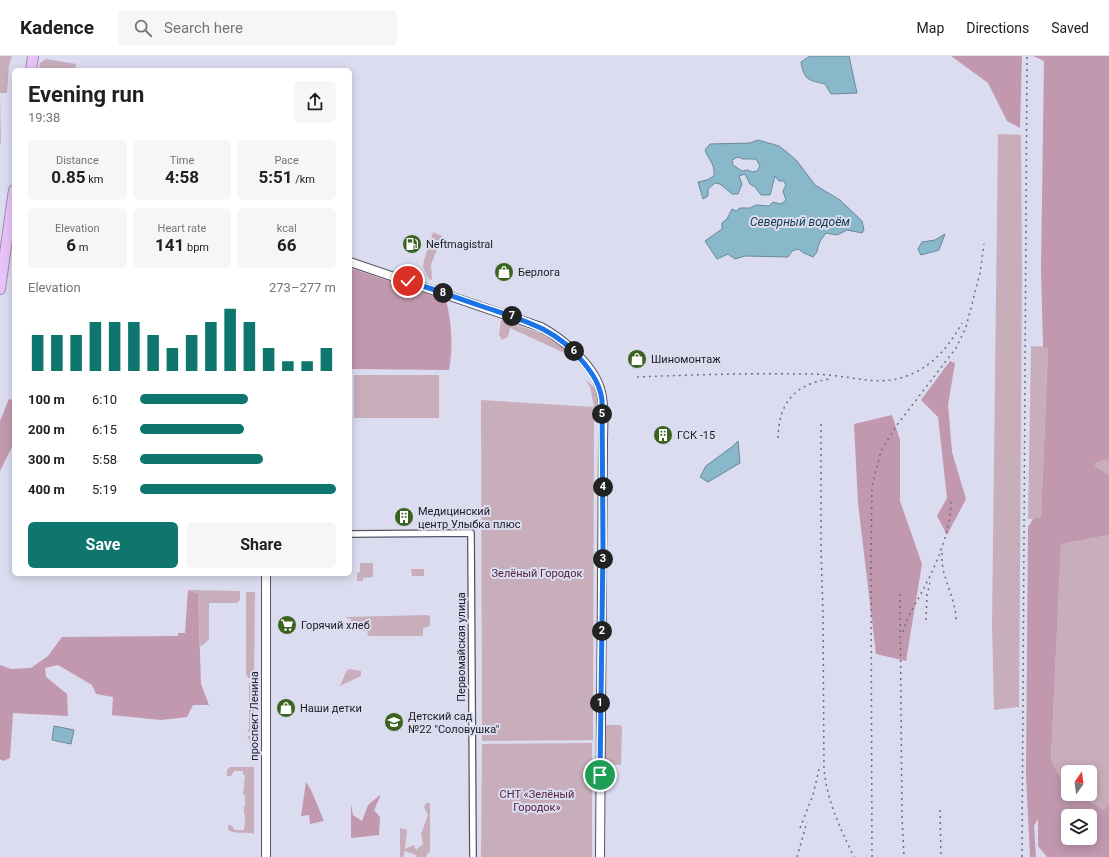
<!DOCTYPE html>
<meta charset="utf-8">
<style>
body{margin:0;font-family:Roboto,sans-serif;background:#f6f6f6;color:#202124;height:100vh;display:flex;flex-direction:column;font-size:15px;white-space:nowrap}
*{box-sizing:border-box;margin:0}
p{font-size:13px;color:#757577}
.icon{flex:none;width:22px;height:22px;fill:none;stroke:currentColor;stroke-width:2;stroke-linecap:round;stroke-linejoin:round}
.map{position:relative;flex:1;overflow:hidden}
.drawer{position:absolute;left:12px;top:12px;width:340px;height:508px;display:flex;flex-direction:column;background:#fff;border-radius:6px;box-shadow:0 2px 10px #0003}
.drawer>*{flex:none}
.needle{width:26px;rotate:14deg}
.fabs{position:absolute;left:1061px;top:709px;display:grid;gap:8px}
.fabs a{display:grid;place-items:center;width:36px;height:36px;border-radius:6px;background:#fff;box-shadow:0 2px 10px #0003;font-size:20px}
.pin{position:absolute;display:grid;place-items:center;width:34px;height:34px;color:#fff;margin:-17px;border:2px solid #fff;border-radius:50%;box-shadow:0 1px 4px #0007}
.km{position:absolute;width:20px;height:20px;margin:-10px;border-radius:50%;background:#222;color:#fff;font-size:11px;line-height:20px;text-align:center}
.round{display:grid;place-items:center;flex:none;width:42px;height:42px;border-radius:6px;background:#f6f6f6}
.summary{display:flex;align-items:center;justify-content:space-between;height:68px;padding:0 16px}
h1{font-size:22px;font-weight:700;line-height:30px}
.stats{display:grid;grid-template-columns:repeat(3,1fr);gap:6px;height:68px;padding:4px 16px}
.stats div{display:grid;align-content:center;border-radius:6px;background:#f6f6f6;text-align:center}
.stats b{font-size:17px;font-weight:700}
.stats small{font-size:11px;font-weight:400}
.stats p{font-size:11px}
.chart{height:112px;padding:8px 16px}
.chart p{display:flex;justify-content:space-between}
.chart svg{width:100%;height:72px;margin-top:4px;stroke:#0f766e;stroke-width:6}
.button{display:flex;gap:8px;margin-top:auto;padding:8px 16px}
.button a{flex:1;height:46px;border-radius:6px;background:#0f766e;color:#fff;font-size:16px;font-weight:700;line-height:46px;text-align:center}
.button a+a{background:#f6f6f6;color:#202124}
ul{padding:0 16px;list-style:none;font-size:13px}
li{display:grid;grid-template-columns:64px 48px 1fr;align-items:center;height:30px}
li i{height:10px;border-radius:5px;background:#0f766e}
header{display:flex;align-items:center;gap:24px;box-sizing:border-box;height:56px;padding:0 20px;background:#fff;border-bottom:1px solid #e0e0e0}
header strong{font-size:19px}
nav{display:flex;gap:22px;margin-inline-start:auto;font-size:14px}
.search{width:280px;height:36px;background:#f6f6f6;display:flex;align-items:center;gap:10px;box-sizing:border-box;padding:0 14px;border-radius:6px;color:#757577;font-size:15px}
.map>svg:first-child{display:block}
.green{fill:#c8adbb}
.forest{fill:#c198ae;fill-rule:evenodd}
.water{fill:#8ab8cb;stroke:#698998;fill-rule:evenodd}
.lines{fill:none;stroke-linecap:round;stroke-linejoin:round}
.street-casing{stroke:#545465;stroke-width:8}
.secondary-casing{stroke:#545465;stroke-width:10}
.highway-casing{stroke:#a088ad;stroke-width:12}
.street{stroke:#fff;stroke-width:5.5}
.secondary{stroke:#fff;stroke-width:8}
.highway{stroke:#e8c3f8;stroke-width:10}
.rail{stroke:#6f6f7c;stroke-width:1.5;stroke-dasharray:2 4;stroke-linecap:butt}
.route-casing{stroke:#fff;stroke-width:8}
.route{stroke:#1a73e8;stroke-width:5}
.labels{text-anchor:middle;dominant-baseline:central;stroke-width:4;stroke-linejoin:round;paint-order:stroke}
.poi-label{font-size:11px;fill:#1b1b22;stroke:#dcdcf0;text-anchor:start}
.park-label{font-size:11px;fill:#552241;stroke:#dcdcf0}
.street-label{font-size:11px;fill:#1b1b22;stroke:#dcdcf0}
.water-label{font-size:12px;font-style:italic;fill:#123b4a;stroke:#dcdcf0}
</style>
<header>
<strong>Kadence</strong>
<div class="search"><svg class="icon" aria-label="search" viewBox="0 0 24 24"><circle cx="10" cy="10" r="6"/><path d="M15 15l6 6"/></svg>Search here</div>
<nav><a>Map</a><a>Directions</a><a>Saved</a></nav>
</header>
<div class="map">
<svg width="1109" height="801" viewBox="0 0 1109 801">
<rect width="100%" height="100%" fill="#dcdcf0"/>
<!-- green -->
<g class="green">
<polygon points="0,0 12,0 9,9 7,37 0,37 1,88 0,88"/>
<polygon points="46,3 76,8 75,14 39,14 40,7"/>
<polygon points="998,78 1021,79 1022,217 1019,651 994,654 992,568"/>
<polygon points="433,176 442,180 431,209 432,224 429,223 423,211 424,204"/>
<polygon points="501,264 541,277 563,290 571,300 510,272 508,281 502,284 499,279"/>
<polygon points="1031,290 1048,291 1041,463 1028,463"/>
<rect x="354" y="319" width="85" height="43"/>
<polygon points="585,323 595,332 598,348 594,352 593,684 482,685 481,344 594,351 590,331"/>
<polygon points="1109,403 1109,419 1095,410 1095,407"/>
<polygon points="1109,479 1109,748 1104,754 1078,738 1090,738 1090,716 1068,716 1068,732 1065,730 1051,704 1061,488"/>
<polygon points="360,507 373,507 373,521 363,522 363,525 357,525 357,517 360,516"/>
<polygon points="411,513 424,513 424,520 412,520"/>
<polygon points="188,534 240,535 240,544 237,547 209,547 209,583 203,589 200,590 198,538"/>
<polygon points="246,536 255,536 254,622 248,622 246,618"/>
<polygon points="427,559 430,560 430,570 423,572 423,579 422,580 369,580 368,579 367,575 348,575 348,572 351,572 351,563 346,562 346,561"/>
<polygon points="349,613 361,615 361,620 340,630 346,616"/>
<polygon points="249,627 254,627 254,701 250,701 250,685 247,680 250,680 250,676 247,676 249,673"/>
<polygon points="606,669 620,669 622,671 621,709 603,708 604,670"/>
<polygon points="592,687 592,801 481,801 482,688"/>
<path d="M250,711H254V778C246,775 236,779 228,774V769H231L235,774H244V769H245V759L244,758V750H245V739H243L245,719H243V715H234L231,720H227V714L230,711Z"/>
<polygon points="426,747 430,747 430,797 428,796 426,801 417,801 416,799 405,795 403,801 400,801 400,772 407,774 405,793 414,789 416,794 423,788 421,778 428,759 424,751"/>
</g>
<!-- forest -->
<g class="forest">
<polygon points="951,0 1022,0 1020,72 1007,65 988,27"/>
<path d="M1033,0H1109V403L1095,407V410L1109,419V479L1061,488L1051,704L1065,730L1068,732V738H1078L1104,754L1109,748V801H1047L1038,790V763L1034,770L1036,801H1030L1026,719L1028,471L1033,463L1041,462L1048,292L1043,291L1041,213L1044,5ZM1068,760H1090V782H1068Z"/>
<path d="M350,212L446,244C452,267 453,292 449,314L350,313Z"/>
<polygon points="950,305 955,307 948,349 952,396 966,443 947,479 937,460 947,442 938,361 921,344"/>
<polygon points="9,343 14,344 14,387 0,415 0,365"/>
<polygon points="892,359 900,384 900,445 922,508 906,605 876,598 858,447 854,368"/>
<polygon points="188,534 198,538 201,628 209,649 193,649 187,661 161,664 112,659 113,641 96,638 92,629 58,609 45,612 46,621 67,638 68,660 13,657 10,702 3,705 0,703 0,609 11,613 31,612 48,600 62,581 178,580 178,577 185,577"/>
<polygon points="306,726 311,734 324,765 310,768 309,759 301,760"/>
<polygon points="380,739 380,741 374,754 380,761 379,779 351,782 351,748 353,759 362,765 368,749"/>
</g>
<!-- water -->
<g class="water">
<path d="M810,0H849L857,37L831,38L825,28C808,24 804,24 801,6Z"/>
<path d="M758,84L779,90L788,97L797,105L815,129L840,144L862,165L864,174L862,177L847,174L837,179L826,177C821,183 818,188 817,196L813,201L804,197L798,193L792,195L788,201L745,200L735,203L728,198L717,203L705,185L722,173V167L727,163L732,153L736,155L740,152H750L756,149L769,150L773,146L781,148L786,144L783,135L786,129L784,125H779L775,120L770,139H761L755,131L750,128L745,118L739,120L742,128L738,138H732L720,128L715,127L708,133V140L703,143L698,126L707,124L714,120C715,107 709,105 705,94L710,88L750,87ZM738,101L743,103H756L760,110L757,115L752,116L748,114L742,115L733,109L732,104Z"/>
<polygon points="945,178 939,194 921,199 918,193 922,186 935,184"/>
<polygon points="738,385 740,407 708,426 700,421 706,410 733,390"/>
<polygon points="54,670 74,674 71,688 52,684"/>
</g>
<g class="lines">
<!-- street casing -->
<g class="street-casing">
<polyline id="street" points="350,478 471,477 473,801"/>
</g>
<!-- secondary casing -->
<g class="secondary-casing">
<g id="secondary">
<path d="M350,206L541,271C563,283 595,310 601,336C605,351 603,369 603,386L600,801"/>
<polyline points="266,518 266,801"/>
</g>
</g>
<!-- highway casing -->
<g class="highway-casing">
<g id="highway">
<polyline points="31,14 33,0"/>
<polyline points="0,233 14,134"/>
</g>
</g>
<!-- street -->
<use href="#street" class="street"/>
<!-- secondary -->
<use href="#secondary" class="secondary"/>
<!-- highway -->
<use href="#highway" class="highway"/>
<!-- rail -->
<g class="rail">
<path d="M637,321C690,319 744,317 798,318C808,318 818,318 828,319C856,321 882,331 909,319C933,310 950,289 962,267"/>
<path d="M821,368V491L823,559L824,713C827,745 840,772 854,801"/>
<path d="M778,382C779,346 795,328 830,323"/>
<path d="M942,497C940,520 956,541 956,564"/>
<polyline points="900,538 902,761 904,801"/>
<polyline points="926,564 927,539 930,527"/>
<path d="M903,576C907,560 917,546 924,532C938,505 950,476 951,446"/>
<polyline points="940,754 941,801"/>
<polyline points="800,772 813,739 820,709"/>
<polyline points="797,801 807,766"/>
<polyline points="872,801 871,502 872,430 881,395 887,385 897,369 956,292 966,271 980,217 984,188"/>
<polyline points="1022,801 1027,0"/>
</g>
</g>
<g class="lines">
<!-- route casing -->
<g class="route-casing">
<path id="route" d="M408,225C433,233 457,242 481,250C522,264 555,271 583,306C593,318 600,329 602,344L603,491L600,719"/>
</g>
<!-- route -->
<use href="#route" class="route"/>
</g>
<!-- icons -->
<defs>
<g id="fuel-disc" transform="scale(1)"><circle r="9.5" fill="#39631f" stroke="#dcdcf0"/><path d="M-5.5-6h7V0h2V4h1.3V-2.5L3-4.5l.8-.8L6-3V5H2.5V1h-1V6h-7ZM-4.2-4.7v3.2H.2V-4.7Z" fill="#fff"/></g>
<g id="shop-disc" transform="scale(1)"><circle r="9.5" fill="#39631f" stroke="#dcdcf0"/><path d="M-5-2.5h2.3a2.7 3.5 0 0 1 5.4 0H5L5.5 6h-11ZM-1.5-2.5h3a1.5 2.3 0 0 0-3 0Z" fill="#fff"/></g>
<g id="building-disc" transform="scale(1)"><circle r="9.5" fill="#39631f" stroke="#dcdcf0"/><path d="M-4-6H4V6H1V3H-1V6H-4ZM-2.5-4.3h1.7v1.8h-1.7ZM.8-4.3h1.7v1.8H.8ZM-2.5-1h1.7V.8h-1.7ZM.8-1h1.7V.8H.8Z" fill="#fff"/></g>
<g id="supermarket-disc" transform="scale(1)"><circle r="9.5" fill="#39631f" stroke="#dcdcf0"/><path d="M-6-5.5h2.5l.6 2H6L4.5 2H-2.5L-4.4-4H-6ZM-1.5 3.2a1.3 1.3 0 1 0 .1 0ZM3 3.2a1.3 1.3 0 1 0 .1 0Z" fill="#fff"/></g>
<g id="school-disc" transform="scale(1)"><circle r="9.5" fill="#39631f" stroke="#dcdcf0"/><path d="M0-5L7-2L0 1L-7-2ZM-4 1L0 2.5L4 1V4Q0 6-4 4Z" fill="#fff"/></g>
</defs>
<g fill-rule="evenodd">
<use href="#fuel-disc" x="412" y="188"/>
<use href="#shop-disc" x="504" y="216"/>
<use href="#shop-disc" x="637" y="303"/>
<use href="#building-disc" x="663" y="379"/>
<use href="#building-disc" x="404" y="461"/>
<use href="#supermarket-disc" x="287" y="569"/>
<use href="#shop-disc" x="286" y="652"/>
<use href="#school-disc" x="394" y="666"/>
</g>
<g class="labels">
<!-- poi labels -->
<g class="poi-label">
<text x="426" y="188">Neftmagistral</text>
<text x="518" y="216">Берлога</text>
<text x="651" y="303">Шиномонтаж</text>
<text x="677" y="379">ГСК -15</text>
<text x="418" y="455">Медицинский<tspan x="418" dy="13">центр Улыбка плюс</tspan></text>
<text x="301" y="569">Горячий хлеб</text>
<text x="300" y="652">Наши детки</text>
<text x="408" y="660">Детский сад<tspan x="408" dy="13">№22 "Соловушка"</tspan></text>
</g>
<!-- park labels -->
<g class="park-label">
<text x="537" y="517">Зелёный Городок</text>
<text x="537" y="738">СНТ «Зелёный<tspan x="537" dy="13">Городок»</tspan></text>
</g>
<!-- street labels -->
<g class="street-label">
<text transform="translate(461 591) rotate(-90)">Первомайская улица</text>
<text transform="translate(254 660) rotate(-90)">проспект Ленина</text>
</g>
<!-- water labels -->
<g class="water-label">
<text x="800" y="166">Северный водоём</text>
</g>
</g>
</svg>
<div class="fabs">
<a><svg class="needle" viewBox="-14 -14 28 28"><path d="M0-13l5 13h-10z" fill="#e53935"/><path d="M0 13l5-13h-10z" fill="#757577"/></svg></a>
<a><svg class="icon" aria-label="layers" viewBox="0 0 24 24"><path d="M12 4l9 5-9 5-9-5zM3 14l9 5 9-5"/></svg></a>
</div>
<div class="pin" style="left:600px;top:719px;background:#1e9e55"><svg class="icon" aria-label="arrive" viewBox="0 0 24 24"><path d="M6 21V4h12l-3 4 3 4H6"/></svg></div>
<div class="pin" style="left:408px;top:225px;background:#d93025"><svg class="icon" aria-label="check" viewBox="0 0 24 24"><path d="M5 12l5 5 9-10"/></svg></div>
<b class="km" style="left:600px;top:647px">1</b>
<b class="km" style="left:602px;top:575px">2</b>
<b class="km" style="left:603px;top:503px">3</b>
<b class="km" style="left:603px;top:431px">4</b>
<b class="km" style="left:602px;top:358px">5</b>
<b class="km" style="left:574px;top:295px">6</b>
<b class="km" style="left:512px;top:260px">7</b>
<b class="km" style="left:443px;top:237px">8</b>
<section class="drawer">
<div class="summary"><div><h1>Evening run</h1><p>19:38</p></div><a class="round"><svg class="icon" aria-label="share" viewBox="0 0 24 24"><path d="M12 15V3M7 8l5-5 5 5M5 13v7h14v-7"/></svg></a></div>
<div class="stats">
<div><p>Distance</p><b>0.85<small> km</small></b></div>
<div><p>Time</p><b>4:58</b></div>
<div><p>Pace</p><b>5:51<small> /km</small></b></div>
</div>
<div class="stats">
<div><p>Elevation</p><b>6<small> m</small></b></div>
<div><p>Heart rate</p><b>141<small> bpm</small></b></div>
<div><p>kcal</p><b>66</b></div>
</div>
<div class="chart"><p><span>Elevation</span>273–277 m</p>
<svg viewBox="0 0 160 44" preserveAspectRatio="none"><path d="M5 44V22M15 44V22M25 44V22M35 44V14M45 44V14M55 44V14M65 44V22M75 44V30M85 44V22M95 44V14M105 44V6M115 44V14M125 44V30M135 44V38M145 44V38M155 44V30"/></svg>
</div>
<ul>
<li><b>100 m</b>6:10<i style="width:55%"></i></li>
<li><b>200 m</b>6:15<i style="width:53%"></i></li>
<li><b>300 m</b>5:58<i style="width:63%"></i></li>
<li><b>400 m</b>5:19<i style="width:100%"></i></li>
</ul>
<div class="button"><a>Save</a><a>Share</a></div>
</section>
</div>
